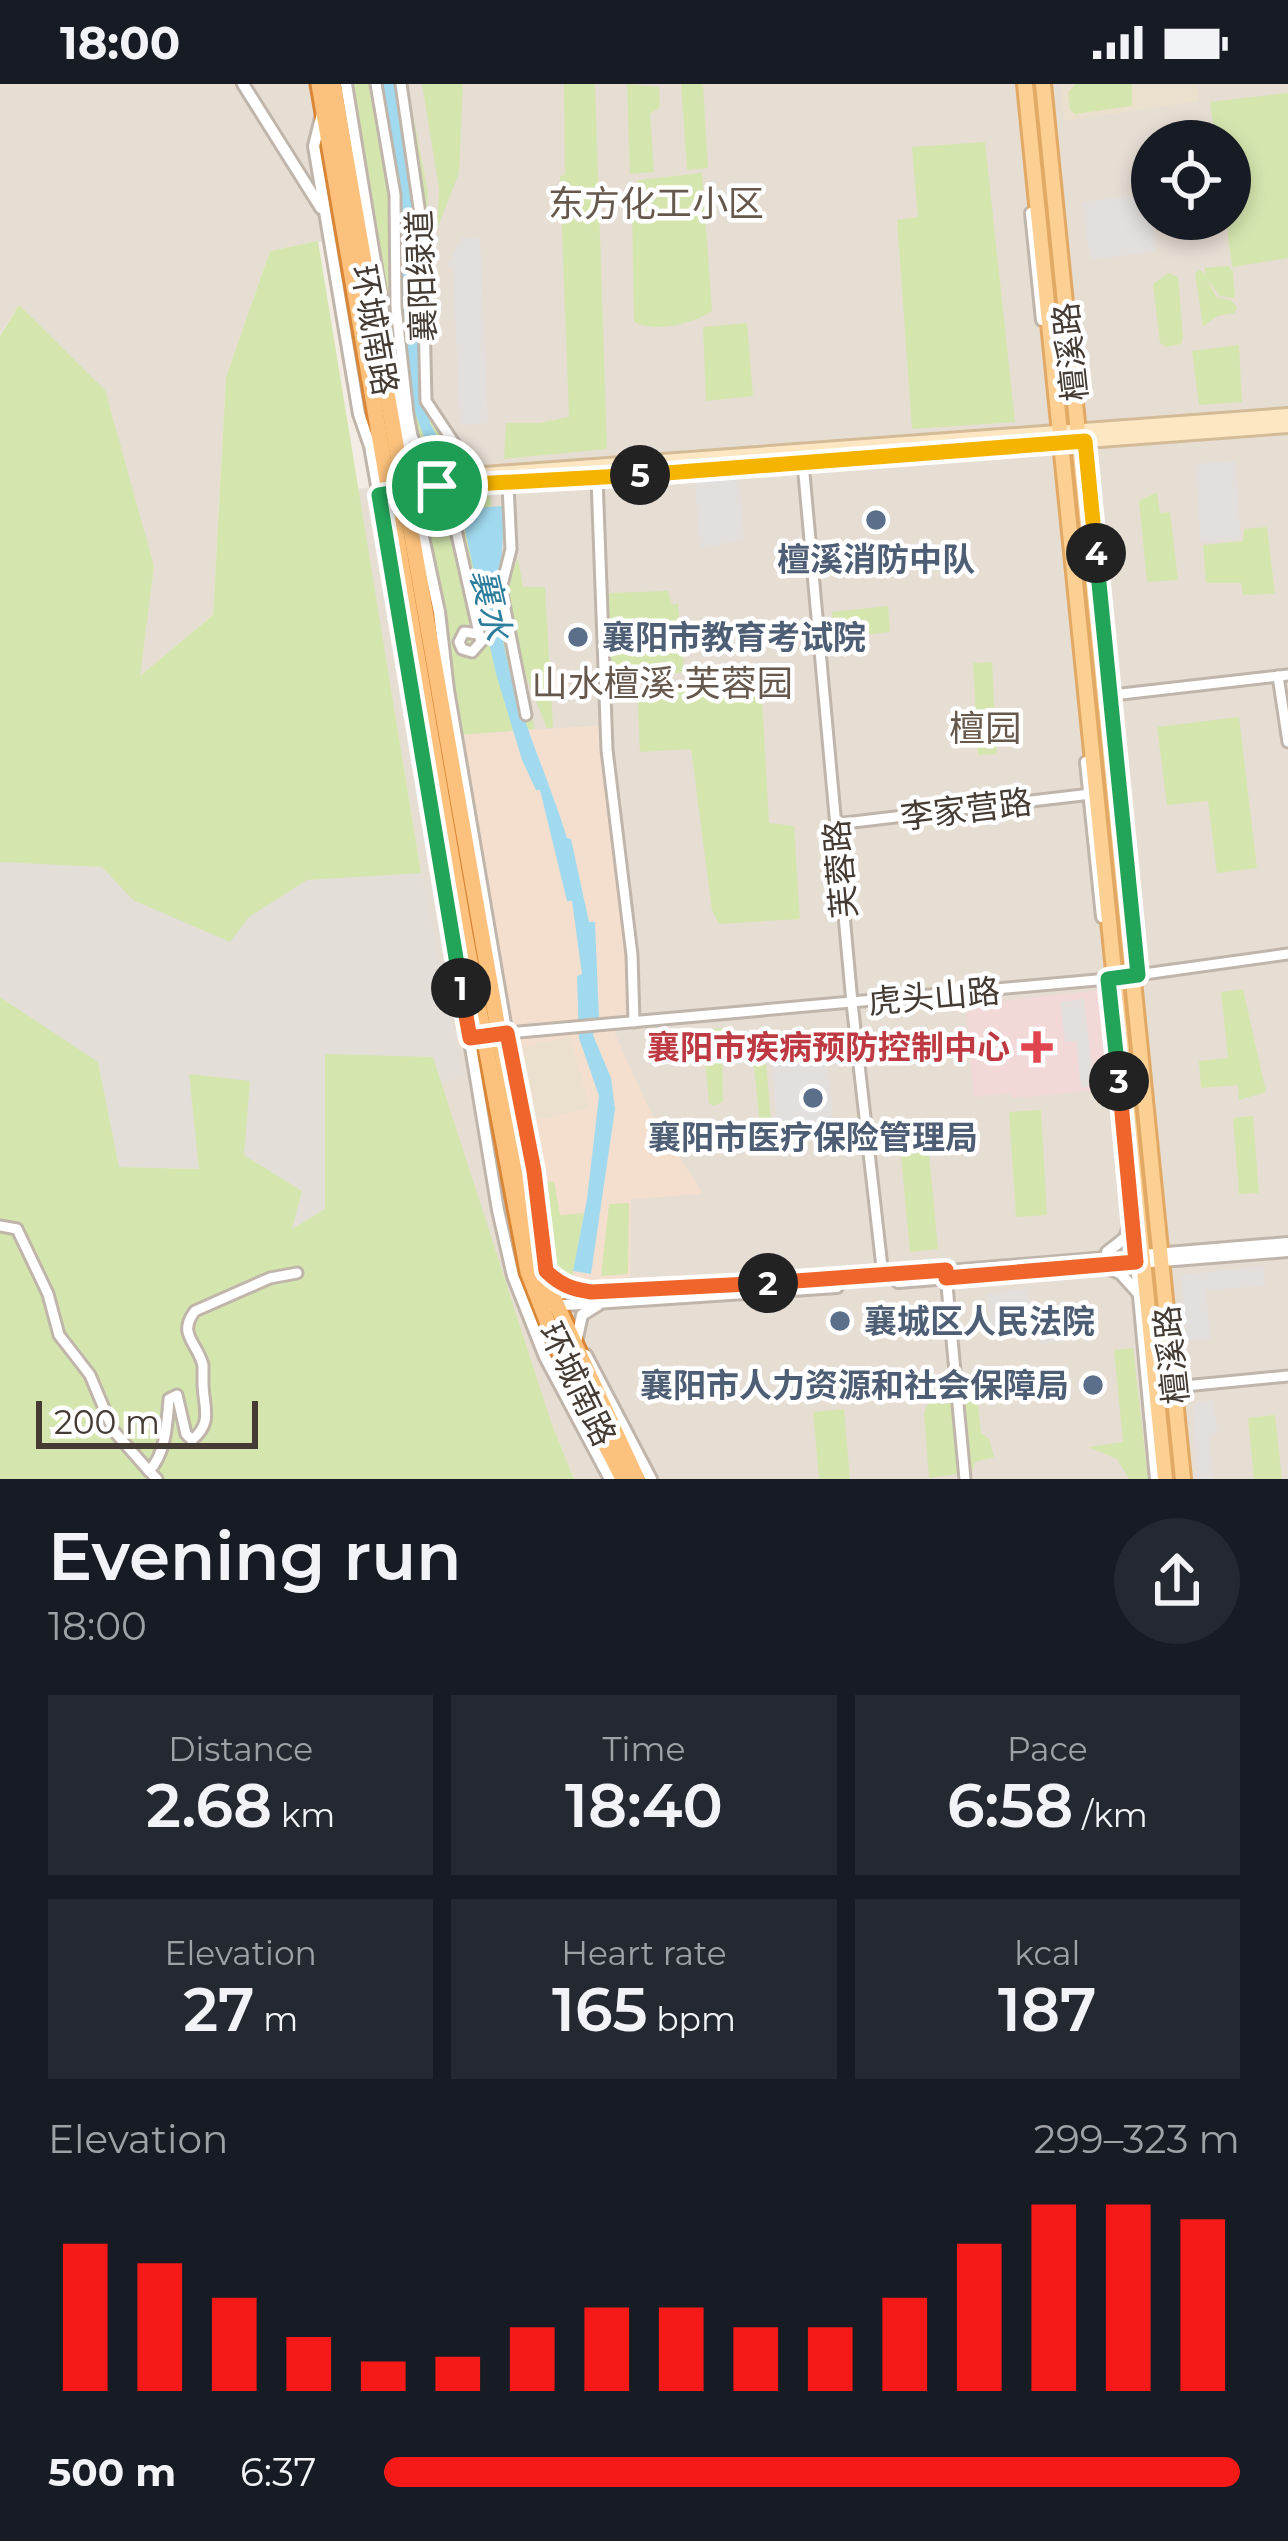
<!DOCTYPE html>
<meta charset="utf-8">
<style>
body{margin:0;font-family:Montserrat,"Noto Sans SC",sans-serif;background:#242831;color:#f1f3f6;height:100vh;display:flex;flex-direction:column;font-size:45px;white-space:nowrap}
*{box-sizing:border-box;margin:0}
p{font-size:39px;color:#9ea1a6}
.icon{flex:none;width:66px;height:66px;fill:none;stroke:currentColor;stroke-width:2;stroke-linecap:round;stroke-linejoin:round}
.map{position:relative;height:1395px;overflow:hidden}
.drawer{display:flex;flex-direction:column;background:#171b24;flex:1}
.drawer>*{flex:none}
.controls{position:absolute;left:1131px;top:36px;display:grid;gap:24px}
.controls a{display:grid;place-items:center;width:120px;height:120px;border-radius:50%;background:#171b24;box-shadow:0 6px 18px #0003;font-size:60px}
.scale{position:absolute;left:36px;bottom:30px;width:222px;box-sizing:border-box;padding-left:12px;border:6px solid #443c34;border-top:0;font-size:33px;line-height:42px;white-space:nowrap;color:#443c34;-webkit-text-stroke:9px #fff;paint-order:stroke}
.pin{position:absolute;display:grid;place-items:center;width:102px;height:102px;color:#fff;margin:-51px;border:6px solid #fff;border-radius:50%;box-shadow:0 3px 12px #0007}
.km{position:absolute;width:60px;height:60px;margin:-30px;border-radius:50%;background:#222;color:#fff;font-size:33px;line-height:60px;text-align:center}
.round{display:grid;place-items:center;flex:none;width:126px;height:126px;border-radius:63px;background:#242831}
.overview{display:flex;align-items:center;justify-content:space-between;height:204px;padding:0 48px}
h1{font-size:66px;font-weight:600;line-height:90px}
.stats{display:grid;grid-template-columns:repeat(3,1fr);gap:18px;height:204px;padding:12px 48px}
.stats div{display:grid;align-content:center;border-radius:0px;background:#242831;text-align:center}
.stats b{font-size:60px;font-weight:600}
.stats small{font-size:33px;font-weight:400}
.stats p{font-size:33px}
.chart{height:336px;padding:24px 48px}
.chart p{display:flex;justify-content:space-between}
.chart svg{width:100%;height:216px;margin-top:12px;stroke:#f51a18;stroke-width:6}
ul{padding:0 48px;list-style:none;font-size:39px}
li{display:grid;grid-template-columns:192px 144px 1fr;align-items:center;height:90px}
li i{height:30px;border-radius:15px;background:#f51a18}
.status{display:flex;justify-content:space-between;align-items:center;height:84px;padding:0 60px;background:#171b24;direction:ltr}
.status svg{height:33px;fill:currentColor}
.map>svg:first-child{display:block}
.residential{fill:#e6ddd3;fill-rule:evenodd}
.commercial{fill:#f4dfcf}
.industrial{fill:#e4ded9}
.education{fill:#ebdfce}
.medical{fill:#f3d8d8}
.green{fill:#d4e6ae}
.parking{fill:#e3dfdd}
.water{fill:#a1daee}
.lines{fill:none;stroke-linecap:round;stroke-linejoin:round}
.minor-casing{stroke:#c0b5aa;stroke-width:15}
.tertiary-casing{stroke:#c0b5aa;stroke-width:16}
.secondary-casing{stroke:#d4bb97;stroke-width:18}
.primary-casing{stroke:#e1a964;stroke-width:20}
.trunk-casing{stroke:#d98637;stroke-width:21}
.minor{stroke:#fff;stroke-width:9}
.tertiary{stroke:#fff;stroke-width:10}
.secondary{stroke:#fde7c3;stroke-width:12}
.primary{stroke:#fccf93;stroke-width:14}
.trunk{stroke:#fcc27d;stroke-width:15}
.split-1-casing{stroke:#fff;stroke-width:24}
.split-2-casing{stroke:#fff;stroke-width:24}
.split-3-casing{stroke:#fff;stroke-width:24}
.split-4-casing{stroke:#fff;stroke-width:24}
.split-5-casing{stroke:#fff;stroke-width:24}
.split-6-casing{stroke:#fff;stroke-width:24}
.split-1{stroke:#22a559;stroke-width:15}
.split-2{stroke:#f0652b;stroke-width:15}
.split-3{stroke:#f0652b;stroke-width:15}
.split-4{stroke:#22a559;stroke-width:15}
.split-5{stroke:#f5b400;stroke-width:15}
.split-6{stroke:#f5b400;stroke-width:15}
.service-dot{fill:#5c6f8a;stroke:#fff;stroke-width:4.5}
.health-dot{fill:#e0444e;stroke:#fff;stroke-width:4.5}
.labels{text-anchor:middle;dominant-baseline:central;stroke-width:9;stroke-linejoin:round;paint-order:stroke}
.street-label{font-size:33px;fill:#443c34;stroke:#fff}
.service-label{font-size:33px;font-weight:bold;fill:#4e5e75;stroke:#fff}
.health-label{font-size:33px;font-weight:bold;fill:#be3a42;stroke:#fff;text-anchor:end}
.neighbourhood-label{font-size:36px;fill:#66584c;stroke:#fff}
.water-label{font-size:36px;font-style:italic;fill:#2d7e9d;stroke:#fff}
</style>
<div class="status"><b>18:00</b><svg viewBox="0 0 49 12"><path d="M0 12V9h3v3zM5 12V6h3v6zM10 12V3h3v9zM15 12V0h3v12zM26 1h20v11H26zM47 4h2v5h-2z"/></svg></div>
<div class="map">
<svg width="1288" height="1395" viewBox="0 0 1288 1395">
<rect width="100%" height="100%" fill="#f2ece4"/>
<!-- residential -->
<path class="residential" d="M0,0H1288V1395H574L550,1336L325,1125L0,913V778L421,789L358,405L403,398L426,317L427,176L318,157L270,167L226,293L213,531L138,594L154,482L18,222L0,251ZM1152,57H1230V135H1152Z"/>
<!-- commercial -->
<polygon class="commercial" points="607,641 632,871 634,938 616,940 615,950 650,1027 703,1110 631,1115 630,1193 584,1199 563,1194 554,1181 456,651"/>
<!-- industrial -->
<polygon class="industrial" points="0,778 102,783 133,816 249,833 307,796 421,789 464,992 440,999 433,973 325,971 325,1125 291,1147 244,1071 249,997 200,1085 118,1083 98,979 0,913"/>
<!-- education -->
<g class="education">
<polygon points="1061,0 1198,0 1199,17 1064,37"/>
<polygon points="570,952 590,1024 536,1036 523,963"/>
</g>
<!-- medical -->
<polygon class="medical" points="1100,906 1110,1005 1012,1014 1010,1009 974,1013 966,921"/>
<!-- green -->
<g class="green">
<polygon points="333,0 407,0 428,108 426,317 491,415 497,507 535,645 445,652"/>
<polygon points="422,0 463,0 459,89 437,145 439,105"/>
<polygon points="564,0 595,0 607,365 504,375 506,339 539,339 569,333 560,92 565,91"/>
<polygon points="627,0 659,3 660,23 650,30 654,88 630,90"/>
<polygon points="681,0 703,0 708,84 687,86"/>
<polygon points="1075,0 1132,0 1132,22 1075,30 1070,26 1068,9"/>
<polygon points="1288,9 1288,174 1232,183 1226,135 1230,135 1230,57 1215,57 1210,18"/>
<polygon points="985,58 1015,338 912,345 897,136 918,133 912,63"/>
<path d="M702,89L712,227C693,240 656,249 634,238L632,123L638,96Z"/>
<polygon points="318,157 421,789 307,796 249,833 230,858 133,816 102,783 0,778 0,252 19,221 105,306 154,482 140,592 213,531 226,293 270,167"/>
<polygon points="1228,182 1233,187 1235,214 1220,212 1206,194 1217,214 1231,216 1237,223 1235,229 1217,232 1203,243 1195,189 1200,186 1206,191 1204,184"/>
<polygon points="1168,189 1178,193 1183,255 1181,260 1166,263 1160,259 1153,200"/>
<polygon points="747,239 753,312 706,317 703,243"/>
<polygon points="1239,261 1242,318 1199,321 1192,267"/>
<polygon points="1157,408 1160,429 1170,428 1178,496 1147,498 1139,417"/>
<polygon points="1267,443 1275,510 1243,511 1241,499 1206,499 1203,461 1243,457 1244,445"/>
<polygon points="518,474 523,503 545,503 553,644 547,644 524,588 505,504"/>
<polygon points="668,507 672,521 678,519 684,588 609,598 608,509"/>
<polygon points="888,522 890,548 834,554 832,528"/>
<polygon points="992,578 997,670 978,671 973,579"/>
<polygon points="761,598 769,739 794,742 800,835 719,840 712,826 691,665 640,668 637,606"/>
<polygon points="1239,633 1257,784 1217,789 1208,717 1167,721 1157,643"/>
<polygon points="1243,905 1266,1008 1239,1016 1238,1001 1201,1004 1199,977 1228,974 1221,908"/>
<polygon points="0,913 98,978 119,1083 199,1085 189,990 250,997 244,1071 302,1107 292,1145 325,1125 325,970 433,973 551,1338 574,1395 0,1395"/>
<polygon points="724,944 751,957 764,956 774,1071 763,1072 753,972 737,956 722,960 723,1018 714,1022 709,1019 703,956 659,960 651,954 659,949"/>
<polygon points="1041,1026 1047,1131 1016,1133 1009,1028"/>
<polygon points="1253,1032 1259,1109 1239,1110 1233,1034"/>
<polygon points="927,1048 938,1165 910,1168 899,1050"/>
<polygon points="554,1097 560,1131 584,1129 572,1194 560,1189 550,1171 538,1100"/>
<polygon points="629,1119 628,1190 601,1192 609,1120"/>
<polygon points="1133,1264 1148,1395 1129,1395 1117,1375 1088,1363 1123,1358 1114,1266"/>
<polygon points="977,1311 981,1349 989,1355 994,1373 975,1378 972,1388 929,1394 924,1329 929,1318"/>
<polygon points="844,1325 850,1395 819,1395 813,1328"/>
<polygon points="1275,1331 1282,1395 1254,1395 1248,1334"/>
</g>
<!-- parking -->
<g class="parking">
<polygon points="1150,109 1157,167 1090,176 1082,118"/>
<polygon points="480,153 488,339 460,341 453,183 446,183 462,154"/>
<polygon points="1235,377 1241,455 1201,458 1195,380"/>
<polygon points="738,383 744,455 700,465 694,387"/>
<polygon points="1084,915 1094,1002 1081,1004 1076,957 1065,958 1060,918"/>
<polygon points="825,951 834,1051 778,1056 769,956"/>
<polygon points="1263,1182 1265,1202 1206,1206 1210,1255 1187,1257 1181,1191"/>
<polygon points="1028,1204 1031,1227 1060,1223 1065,1256 1040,1260 1037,1242 991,1249 986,1210"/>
<polygon points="1214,1316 1217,1347 1209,1357 1214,1395 1197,1395 1193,1323 1197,1318"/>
</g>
<!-- water -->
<path class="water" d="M382,0H397L419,144L425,317L430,339L475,424L503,422C505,466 495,508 502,551C514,622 546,686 567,754L571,755L589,838H595L599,934L593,951L611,994L615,1025L591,1190L573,1187L587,1115L599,1012L579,954L577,892L582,890L572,817H567L540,706H536L522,676L496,590L463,436L430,369L410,315L403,268L399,105Z"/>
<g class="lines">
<!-- minor casing -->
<g class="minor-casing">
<g id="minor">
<polyline points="376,0 395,111 396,223 408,330 412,352 454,437 481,558 472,568 462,565 459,558 464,548 478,550"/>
<polyline points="401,0 422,144 426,317 476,392"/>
<polyline points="803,379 852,919 883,1192"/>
<polyline points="597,394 607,666 632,871 634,938"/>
<polyline points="503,399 508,401 511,465 501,505 526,631"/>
<polyline points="1278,592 1288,658"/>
<polyline points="1104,612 1288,591"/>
<polyline points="836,740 1091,710"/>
<polyline points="507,949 1108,895 1288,870"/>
<polyline points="0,1142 17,1145 48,1210 59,1251 90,1291 113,1346 149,1387"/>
<polyline points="946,1191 965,1395"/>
<polyline points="1174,1303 1288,1292"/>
<path d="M157,1395L149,1387C166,1370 167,1339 169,1315L177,1311L186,1350L192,1356C213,1339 204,1324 203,1301C203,1298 203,1284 203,1281C197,1258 177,1250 195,1227L270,1194L297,1189"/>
</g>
</g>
<!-- tertiary casing -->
<g class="tertiary-casing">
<g id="tertiary">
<polyline points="243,0 321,124"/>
<polyline points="346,0 409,386"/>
<polyline points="322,30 314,62 359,330 370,362 392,486 498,1126 513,1192 545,1273 610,1395"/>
<polyline points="1031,129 1042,236"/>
<polyline points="416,420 439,528 448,606 515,999 534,1087 537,1126"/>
<polyline points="1086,678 1102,833"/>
<polyline points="1126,1072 1156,1395"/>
<polyline points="1107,1168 1125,1154 1131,1137"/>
<polyline points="544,1182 556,1197 576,1205"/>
<polyline points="1107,1184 1120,1189 1138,1209"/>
<polyline points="898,1198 1288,1167"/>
<polyline points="549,1210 841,1196 1288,1159"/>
<polyline points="550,1222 837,1203"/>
<polyline points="576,1258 582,1231 598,1221"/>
<polyline points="586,1271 651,1395"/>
</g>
</g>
<!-- secondary casing -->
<g class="secondary-casing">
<g id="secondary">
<polyline points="398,401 484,390 1288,331"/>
<polyline points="458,401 486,402 1288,342"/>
<polyline points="408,432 422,411 437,402"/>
</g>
</g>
<!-- primary casing -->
<g class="primary-casing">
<g id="primary">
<polyline points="1025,0 1165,1395"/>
<polyline points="1043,0 1183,1395"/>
</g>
</g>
<!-- trunk casing -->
<g class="trunk-casing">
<g id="trunk">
<polyline points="319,0 464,845 528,1188 557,1263 623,1395"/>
<polyline points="333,0 540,1185 637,1395"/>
</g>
</g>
<!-- minor -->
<use href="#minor" class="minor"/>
<!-- tertiary -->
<use href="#tertiary" class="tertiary"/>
<!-- secondary -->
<use href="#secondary" class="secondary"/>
<!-- primary -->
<use href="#primary" class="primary"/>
<!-- trunk -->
<use href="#trunk" class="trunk"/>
</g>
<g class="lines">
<!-- split-1 casing -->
<g class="split-1-casing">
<polyline id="split-1" points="437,402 379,411 461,904"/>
</g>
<!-- split-2 casing -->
<g class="split-2-casing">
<path id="split-2" d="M461,904L470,954L507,949L534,1087L546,1187C560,1201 572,1205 591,1208L768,1199"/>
</g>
<!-- split-3 casing -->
<g class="split-3-casing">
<polyline id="split-3" points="768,1199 946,1186 946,1194 1136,1178 1119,997"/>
</g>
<!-- split-4 casing -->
<g class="split-4-casing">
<polyline id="split-4" points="1096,469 1138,891 1108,895 1119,997"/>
</g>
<!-- split-5 casing -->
<g class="split-5-casing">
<polyline id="split-5" points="640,391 1085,357 1096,469"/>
</g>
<!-- split-6 casing -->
<g class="split-6-casing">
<polyline id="split-6" points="437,402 640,391"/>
</g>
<!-- split-1 -->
<use href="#split-1" class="split-1"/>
<!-- split-2 -->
<use href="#split-2" class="split-2"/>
<!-- split-3 -->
<use href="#split-3" class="split-3"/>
<!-- split-4 -->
<use href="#split-4" class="split-4"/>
<!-- split-5 -->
<use href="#split-5" class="split-5"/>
<!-- split-6 -->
<use href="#split-6" class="split-6"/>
</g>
<!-- markers -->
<g class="service-dot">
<circle cx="876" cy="436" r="12"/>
<circle cx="578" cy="553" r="12"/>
<circle cx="813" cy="1014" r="12"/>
<circle cx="840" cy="1237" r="12"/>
<circle cx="1093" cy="1301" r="12"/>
</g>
<path class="health-dot" d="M1031 945h12v12h12v12h-12v12h-12v-12h-12v-12h12z"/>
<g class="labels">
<!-- street labels -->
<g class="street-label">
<text transform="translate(421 192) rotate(-92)">襄阳绿道</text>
<text transform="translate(375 246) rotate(80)">环城南路</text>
<text transform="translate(1070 268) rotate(-96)">檀溪路</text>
<text transform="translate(966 725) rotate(-7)">李家营路</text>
<text transform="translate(840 785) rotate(-95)">芙蓉路</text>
<text transform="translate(934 912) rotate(-5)">虎头山路</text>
<text transform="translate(1171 1271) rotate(-96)">檀溪路</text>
<text transform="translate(578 1300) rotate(64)">环城南路</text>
</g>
<!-- service labels -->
<g class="service-label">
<text x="876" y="475">檀溪消防中队</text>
<text x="602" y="553" text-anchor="start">襄阳市教育考试院</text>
<text x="813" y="1053">襄阳市医疗保险管理局</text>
<text x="864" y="1237" text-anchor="start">襄城区人民法院</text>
<text x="1069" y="1301" text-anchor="end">襄阳市人力资源和社会保障局</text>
</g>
<!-- health labels -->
<g class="health-label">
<text x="1010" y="963">襄阳市疾病预防控制中心</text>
</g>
<!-- neighbourhood labels -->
<g class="neighbourhood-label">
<text x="656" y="119">东方化工小区</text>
<text x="662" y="599">山水檀溪·芙蓉园</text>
<text x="985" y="644">檀园</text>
</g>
<!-- water labels -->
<g class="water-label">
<text transform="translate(491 520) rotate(77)">襄水</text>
</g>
</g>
</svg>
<div class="controls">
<a><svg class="icon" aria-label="locate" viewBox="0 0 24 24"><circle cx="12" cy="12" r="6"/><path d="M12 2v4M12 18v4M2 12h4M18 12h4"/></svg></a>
</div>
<div class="scale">200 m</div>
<div class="pin" style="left:437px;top:402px;background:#1e9e55"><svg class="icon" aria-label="arrive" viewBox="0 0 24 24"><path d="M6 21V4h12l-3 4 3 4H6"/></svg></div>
<b class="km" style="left:461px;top:904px">1</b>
<b class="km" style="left:768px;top:1199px">2</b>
<b class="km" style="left:1119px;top:997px">3</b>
<b class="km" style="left:1096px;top:469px">4</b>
<b class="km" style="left:640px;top:391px">5</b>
</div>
<section class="drawer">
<div class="overview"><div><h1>Evening run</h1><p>18:00</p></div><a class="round"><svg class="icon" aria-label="share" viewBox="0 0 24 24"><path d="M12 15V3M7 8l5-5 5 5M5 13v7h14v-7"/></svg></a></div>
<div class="stats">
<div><p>Distance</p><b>2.68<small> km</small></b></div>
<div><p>Time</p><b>18:40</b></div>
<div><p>Pace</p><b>6:58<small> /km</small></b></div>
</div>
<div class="stats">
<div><p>Elevation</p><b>27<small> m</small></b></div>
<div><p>Heart rate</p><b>165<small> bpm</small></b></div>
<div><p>kcal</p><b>187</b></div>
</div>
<div class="chart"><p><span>Elevation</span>299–323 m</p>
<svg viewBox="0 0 160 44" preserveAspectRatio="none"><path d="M5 44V14M15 44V18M25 44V25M35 44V33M45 44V38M55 44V37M65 44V31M75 44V27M85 44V27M95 44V31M105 44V31M115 44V25M125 44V14M135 44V6M145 44V6M155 44V9"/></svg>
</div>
<ul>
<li><b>500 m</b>6:37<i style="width:100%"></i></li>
</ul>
</section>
